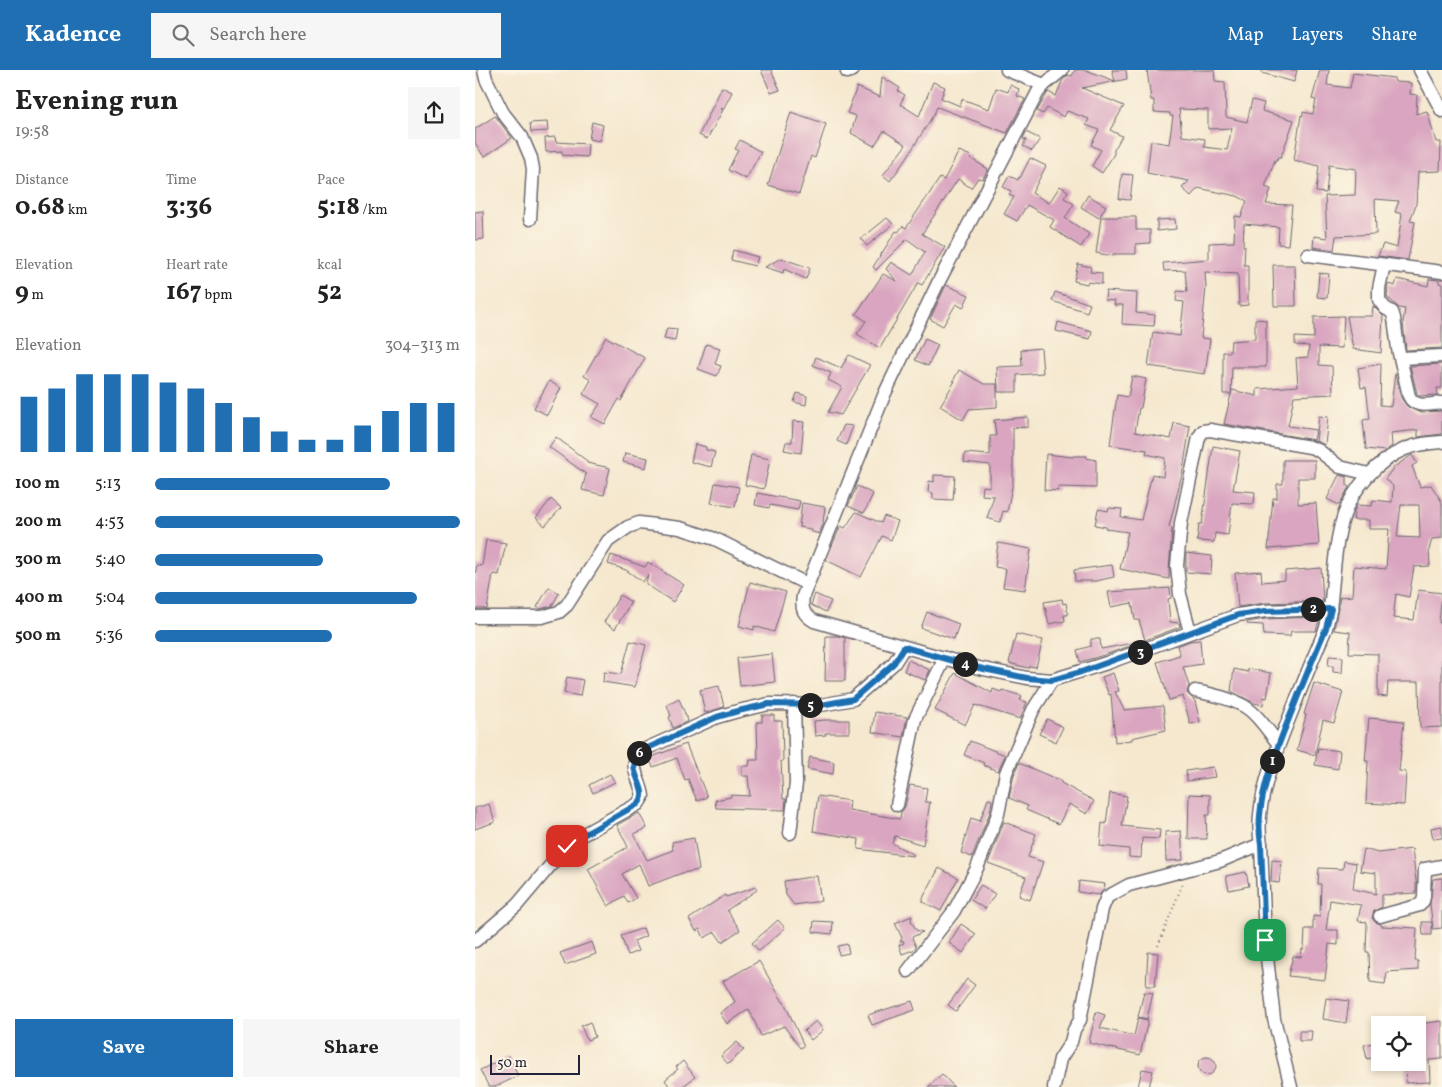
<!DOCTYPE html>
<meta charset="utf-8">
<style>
body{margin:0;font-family:Vollkorn,serif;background:#f6f6f6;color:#222;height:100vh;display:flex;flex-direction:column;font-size:19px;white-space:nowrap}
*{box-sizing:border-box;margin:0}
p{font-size:16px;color:#767676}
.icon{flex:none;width:28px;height:28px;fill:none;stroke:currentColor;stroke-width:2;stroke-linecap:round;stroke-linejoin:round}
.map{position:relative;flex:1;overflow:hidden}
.drawer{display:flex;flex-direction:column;background:#fff;width:475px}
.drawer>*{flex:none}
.controls{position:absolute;left:896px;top:946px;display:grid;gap:10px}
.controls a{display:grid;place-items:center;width:55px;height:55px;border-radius:0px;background:#fff;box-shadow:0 2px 8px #0003;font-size:25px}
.scale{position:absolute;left:15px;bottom:12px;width:90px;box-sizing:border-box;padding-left:5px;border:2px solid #22223b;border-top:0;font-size:14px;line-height:18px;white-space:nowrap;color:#22223b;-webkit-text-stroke:4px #fcf5e5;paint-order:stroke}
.pin{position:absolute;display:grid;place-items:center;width:42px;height:42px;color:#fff;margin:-21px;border-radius:10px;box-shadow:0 2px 8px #0006}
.km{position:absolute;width:25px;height:25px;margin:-12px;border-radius:50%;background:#222;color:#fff;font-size:14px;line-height:25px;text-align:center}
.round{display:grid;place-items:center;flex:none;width:52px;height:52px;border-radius:0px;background:#f6f6f6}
.headline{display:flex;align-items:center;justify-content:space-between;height:85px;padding:0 15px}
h1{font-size:28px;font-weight:700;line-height:38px}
.stats{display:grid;grid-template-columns:repeat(3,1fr);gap:8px;height:85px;padding:5px 15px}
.stats div{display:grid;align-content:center}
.stats b{font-size:25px;font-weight:700}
.stats small{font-size:14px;font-weight:400}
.stats p{font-size:14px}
.chart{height:140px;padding:10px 15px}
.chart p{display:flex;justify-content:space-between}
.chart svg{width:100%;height:90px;margin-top:5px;stroke:#1f6fb2;stroke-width:6}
.primary-button{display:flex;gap:10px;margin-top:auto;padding:10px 15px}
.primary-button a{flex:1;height:58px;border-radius:0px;background:#1f6fb2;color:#fff;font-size:20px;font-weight:700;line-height:58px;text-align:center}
.primary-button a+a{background:#f6f6f6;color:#222}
ul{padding:0 15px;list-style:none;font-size:16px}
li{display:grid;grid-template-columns:80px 60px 1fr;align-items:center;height:38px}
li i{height:12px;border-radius:6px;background:#1f6fb2}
header{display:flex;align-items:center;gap:30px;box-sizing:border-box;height:70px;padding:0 25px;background:#1f6fb2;color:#fff}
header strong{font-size:24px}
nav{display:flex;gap:28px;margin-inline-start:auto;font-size:18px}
.search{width:350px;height:45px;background:#f6f6f6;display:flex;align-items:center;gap:12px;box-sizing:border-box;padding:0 18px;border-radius:0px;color:#767676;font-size:19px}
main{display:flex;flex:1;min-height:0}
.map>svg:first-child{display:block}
.building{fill:#d9a5c0;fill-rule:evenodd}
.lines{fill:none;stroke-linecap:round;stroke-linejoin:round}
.minor-casing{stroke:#6c676f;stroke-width:15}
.path{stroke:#6c676f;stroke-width:2;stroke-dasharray:1 4;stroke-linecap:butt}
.minor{stroke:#fff;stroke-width:12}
.route-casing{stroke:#fff;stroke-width:10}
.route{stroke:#1f6fb2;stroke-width:6}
</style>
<header>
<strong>Kadence</strong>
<div class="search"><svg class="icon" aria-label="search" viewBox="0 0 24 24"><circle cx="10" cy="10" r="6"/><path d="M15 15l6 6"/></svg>Search here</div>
<nav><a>Map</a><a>Layers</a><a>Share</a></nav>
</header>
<main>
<section class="drawer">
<div class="headline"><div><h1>Evening run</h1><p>19:58</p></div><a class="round"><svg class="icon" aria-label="share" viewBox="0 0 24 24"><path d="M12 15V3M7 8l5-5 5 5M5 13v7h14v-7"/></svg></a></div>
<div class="stats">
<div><p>Distance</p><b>0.68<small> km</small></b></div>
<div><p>Time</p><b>3:36</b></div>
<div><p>Pace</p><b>5:18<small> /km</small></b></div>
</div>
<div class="stats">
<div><p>Elevation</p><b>9<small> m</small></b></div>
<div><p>Heart rate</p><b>167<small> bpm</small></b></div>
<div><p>kcal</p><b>52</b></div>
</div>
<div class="chart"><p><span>Elevation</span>304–313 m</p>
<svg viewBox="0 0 160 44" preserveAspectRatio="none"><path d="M5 44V17M15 44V13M25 44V6M35 44V6M45 44V6M55 44V10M65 44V13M75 44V20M85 44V27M95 44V34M105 44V38M115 44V38M125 44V31M135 44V24M145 44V20M155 44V20"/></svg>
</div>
<ul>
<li><b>100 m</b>5:13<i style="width:77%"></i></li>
<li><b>200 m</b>4:53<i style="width:100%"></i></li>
<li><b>300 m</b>5:40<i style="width:55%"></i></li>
<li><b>400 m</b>5:04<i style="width:86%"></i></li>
<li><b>500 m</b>5:36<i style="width:58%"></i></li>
</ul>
<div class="primary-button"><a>Save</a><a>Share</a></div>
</section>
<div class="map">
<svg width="967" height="1017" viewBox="0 0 967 1017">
<rect width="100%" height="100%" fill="#fcf5e5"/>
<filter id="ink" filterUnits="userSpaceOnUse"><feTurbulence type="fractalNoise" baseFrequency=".02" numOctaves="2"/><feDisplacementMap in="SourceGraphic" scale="10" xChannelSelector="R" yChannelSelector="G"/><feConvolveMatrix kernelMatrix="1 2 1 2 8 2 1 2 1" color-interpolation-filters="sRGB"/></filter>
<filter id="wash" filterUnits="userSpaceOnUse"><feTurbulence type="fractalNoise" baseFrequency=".0096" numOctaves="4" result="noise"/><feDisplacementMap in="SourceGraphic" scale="20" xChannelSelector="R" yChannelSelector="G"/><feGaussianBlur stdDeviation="1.12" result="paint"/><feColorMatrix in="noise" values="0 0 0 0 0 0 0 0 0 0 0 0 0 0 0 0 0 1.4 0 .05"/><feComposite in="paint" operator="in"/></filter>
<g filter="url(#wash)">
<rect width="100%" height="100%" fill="#f5e8cf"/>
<g id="blocks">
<!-- building -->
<g class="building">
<polygon points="286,0 296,0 305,20 296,23"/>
<polygon points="600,0 611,0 640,11 637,0 651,0 652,9 607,18 649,36 635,60 647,66 639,80 639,84 627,103 617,96 626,80 616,75 624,60 611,55 614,49 592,41 589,47 572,38 568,44 562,41 573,22 581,26 587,11 593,5 597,6"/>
<path d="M672,0H739L740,11L750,12L751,47L772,52L777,30L789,33L787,41L819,50L806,87H803L802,90H800L790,117L796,119L791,134L817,135L813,175L803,174L804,157L769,154L768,176H770L769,195H773V235L764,236L763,204L730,202L731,217L726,268L735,269L730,304L673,296L678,262L705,266L709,232L701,231L702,221L712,222L710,200L689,201L688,193L734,189V173L759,172L760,146L766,147L772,131L762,126L723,118L716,126L707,118L714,111L672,103L676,71L694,74L698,46H695V43L679,42V30H676ZM704,39L733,40V59L757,58L752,80L729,77L730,69L707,66Z"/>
<polygon points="787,0 822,0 819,12 787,3"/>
<polygon points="845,0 854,0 852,15 875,18 878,3 919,8 920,12 936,13 935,24 942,25 941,44 952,41 961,72 966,72 965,101 943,102 941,134 935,151 940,152 933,190 903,186 908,174 922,178 927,144 920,142 924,131 900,129 901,164 861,166 859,180 838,177 839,166 852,168 850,126 880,125 881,99 854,95 851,123 841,122 844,96 819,90 826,45 828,46 828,42 838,44 841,30 837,29"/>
<polygon points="407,7 425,18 423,21 430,25 425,34 444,46 458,12 470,17 466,28 485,36 487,29 514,39 521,18 533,22 535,15 544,19 542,26 550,29 532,63 462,37 459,44 431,89 415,111 408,105 431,75 409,61 399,76 376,63 381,46 372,43 382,17 405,27"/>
<polygon points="247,17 257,22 249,38 246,39 248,40 232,69 224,65"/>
<polygon points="316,42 351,54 340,88 336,86 324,124 293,115"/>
<polygon points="20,46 37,68 9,87 0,73 0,59"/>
<polygon points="72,52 73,61 56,62 55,53"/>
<polygon points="117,52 128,55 125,71 114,69"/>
<polygon points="551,62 565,69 557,81 548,76 551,70 548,69"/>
<polygon points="80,67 81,72 113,74 112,87 87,85 87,81 71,82 70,68"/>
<polygon points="265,70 286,82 271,109 253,100 263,80 260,79"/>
<polygon points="484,81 496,86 495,88 513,99 508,109 503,108 496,118 483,109 447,164 470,177 447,215 443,213 405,278 382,264 391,251 381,244 408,204 422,211 411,199 416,192 437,205 450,182 432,169 401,200 398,197 421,161 423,162 428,156 431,158 465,108 469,110"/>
<polygon points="555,88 571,96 557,123 574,133 585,116 593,121 589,128 599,134 590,148 614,164 606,177 575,157 579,150 552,135 542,151 529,144 539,127 534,125 536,121 528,117 534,106 543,110 544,107 545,108"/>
<polygon points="647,104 658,105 655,130 644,129"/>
<polygon points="613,125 631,136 624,148 606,137"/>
<polygon points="8,141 9,169 0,170 0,142"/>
<polygon points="626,147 661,147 661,160 675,160 675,173 661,174 661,184 638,184 638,186 621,183"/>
<polygon points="412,148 418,154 392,176 386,169"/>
<polygon points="700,149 701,159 682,161 682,150"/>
<polygon points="258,180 283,187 280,196 256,190"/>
<polygon points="306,188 335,198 331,209 309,199 308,203 290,197"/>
<polygon points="603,194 616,197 615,202 627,203 627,214 613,212 612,214 599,211"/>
<polygon points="798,195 820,195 821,236 799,236"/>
<polygon points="844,203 854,204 852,228 842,227"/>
<polygon points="922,209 953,216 954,209 964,210 964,213 967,214 967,278 931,280 928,252 930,239 924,238 912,227 913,214 920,216"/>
<polygon points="471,215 494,225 488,238 481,234 468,256 455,249"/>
<polygon points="631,221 662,223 661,243 680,245 679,256 647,254 648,235 639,235 640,231 630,230"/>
<polygon points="580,222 615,234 612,242 577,231"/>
<polygon points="898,236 908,246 906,283 878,279 872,246 897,246"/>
<polygon points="869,246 867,278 844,277 844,295 857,296 858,324 819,326 813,356 841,360 839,370 749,354 757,320 782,326 782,319 823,316 821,288 833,287 834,276 820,275 820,267 839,268 839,247"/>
<polygon points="780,249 791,250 791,297 757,297 756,324 748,324 748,282 755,282 756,271 780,269"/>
<polygon points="583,252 617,261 615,269 581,261"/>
<polygon points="192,258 202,259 200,271 189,269"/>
<polygon points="131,267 170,288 146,331 144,329 130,354 116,347 125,334 108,324 116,310 109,306"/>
<polygon points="450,269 463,275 453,296 440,290"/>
<polygon points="231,274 245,278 240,294 246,296 242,306 223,299"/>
<polygon points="566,278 568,303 542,305 542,322 523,322 522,297 547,296 546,280"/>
<polygon points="374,285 395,295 366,345 353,342 367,317 353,310 356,303 338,295 341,287 366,298"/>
<polygon points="906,294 905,335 916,336 920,304 926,328 932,336 943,342 967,341 967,364 943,367 943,360 916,363 917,376 910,381 891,379 888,350 895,349 891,317 886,318 883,298"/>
<polygon points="967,294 967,318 962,318 963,325 944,326 942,323 935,296"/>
<polygon points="484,300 509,314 522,314 522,337 494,339 488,350 465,336 480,311 478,311"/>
<polygon points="657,306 671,309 666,338 664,338 660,362 696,369 699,353 715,356 708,400 694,457 697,458 694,500 694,509 645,499 653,462 631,459 631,457 620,455 623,439 633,441 634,438 647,439 646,447 666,450 677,404 688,407 690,388 671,384 672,380 635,375 642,325 653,327"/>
<polygon points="74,311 86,318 72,345 59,338"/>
<polygon points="322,323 332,326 331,335 319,332"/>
<polygon points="844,346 853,347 850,375 841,371"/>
<polygon points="553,347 553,357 538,358 538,412 532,442 528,441 525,452 512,448 519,426 507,425 508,416 515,417 515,395 489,392 490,383 515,385 515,366 521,366 519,350"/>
<polygon points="318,351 329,352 326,383 309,380 311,372 317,372"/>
<polygon points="369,355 378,356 371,375 362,371"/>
<polygon points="81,367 112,391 112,393 135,398 129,425 107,420 111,404 74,377"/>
<polygon points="220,374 231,377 231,380 240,382 236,397 216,392"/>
<polygon points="738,376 765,381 758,420 780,422 779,434 757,433 753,465 740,463 739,472 722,471 724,454 727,454"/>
<polygon points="150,383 173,388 171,398 148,392"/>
<polygon points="571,384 598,387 598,386 612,386 611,388 621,390 621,418 583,417 583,421 569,420"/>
<polygon points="276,385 295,389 289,419 270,415"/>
<path d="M937,385L942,393L937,396L945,417L956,415L967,432V468L957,469L954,480L955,496L939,497L934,527L921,524L918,548L939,550L943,520L967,523L964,553H967V657L945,658L944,612H913L912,627L903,626V584L874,583L875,562L859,560L865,527L877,526L879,496L911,499L914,459H894V450H878L880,438L882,435L897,436L898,430L917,432L918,416L910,409L919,397ZM926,435H944L945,468L922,467Z"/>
<polygon points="808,390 840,390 840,408 823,408 823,434 841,433 844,475 793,479 798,428 802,428 802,414 808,414"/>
<polygon points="459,405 480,406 478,430 458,429 458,423 453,422 454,411 459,412"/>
<polygon points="864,405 872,407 872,416 874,417 864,435 852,429"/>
<polygon points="240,413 264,417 260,437 236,433"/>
<polygon points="382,416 398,424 389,443 373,436"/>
<polygon points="282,423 325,431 323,440 295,435 294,438 280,435"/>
<polygon points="76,429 86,438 70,456 61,448"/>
<polygon points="327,433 350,437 348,452 349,452 344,464 335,461 336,459 324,457"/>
<polygon points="381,442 406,453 409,446 423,451 416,470 407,466 386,507 351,490 365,457 366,456 370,458"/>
<polygon points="11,470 31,473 24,505 18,504 12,539 0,539 0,504 2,495 7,496"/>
<polygon points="523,473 556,479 550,520 528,517 531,499 520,497"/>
<polygon points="711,483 737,486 736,504 711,502"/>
<polygon points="136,485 170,497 173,492 209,515 198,532 171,514 173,505 168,512 151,500 133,494"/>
<polygon points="637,495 639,507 621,511 600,511 599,500"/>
<polygon points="846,498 848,531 790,533 763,537 760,503 786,501 787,512 810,510 810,501"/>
<polygon points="275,512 311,522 299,562 279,556 279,560 264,556"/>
<polygon points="74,517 84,523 77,536 65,539 62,537"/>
<polygon points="695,518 696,528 693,529 695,552 704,553 705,557 670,570 664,550 660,550 657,533 636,537 633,522"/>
<polygon points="340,524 356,531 351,542 336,535"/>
<polygon points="145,525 156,532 140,559 129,552"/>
<polygon points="587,529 588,534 591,533 593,545 589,545 590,551 574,554 569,532"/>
<polygon points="452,542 484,554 479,569 446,558"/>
<polygon points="845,547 841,561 816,561 815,566 789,565 788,555 772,554 772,552 791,549"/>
<polygon points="541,564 568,570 561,597 554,596 553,598 534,593"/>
<polygon points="351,566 363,566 370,568 370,611 350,611"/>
<polygon points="616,569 625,569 626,579 669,571 629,585 605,592 602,580 616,576"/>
<polygon points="725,570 727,594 708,597 714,616 712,623 720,631 725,652 715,654 708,626 694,630 682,592 705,585 702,576 715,571"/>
<polygon points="155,571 171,575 160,617 128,612 129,602 146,604"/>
<polygon points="297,584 300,612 265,616 262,588"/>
<polygon points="854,586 868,587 867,603 858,602 858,596 853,596"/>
<polygon points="433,590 455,600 450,610 429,601"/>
<polygon points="759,599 773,602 773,599 796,603 792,628 789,627 788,635 779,633 756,621"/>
<polygon points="480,603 517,623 518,619 526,622 527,620 547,626 545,630 552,632 545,649 500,635 490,655 460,640"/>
<polygon points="638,603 644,621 640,622 649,640 688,636 691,660 657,668 657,670 640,672 636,624 634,625 627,607"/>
<polygon points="92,607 108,610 105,626 89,623"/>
<polygon points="839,613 868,622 859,653 848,650 840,685 822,680 831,645 829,644"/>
<polygon points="244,616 249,637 230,643 225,620"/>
<polygon points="204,629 213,651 198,658 194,647 196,646 192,635"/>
<polygon points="400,642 432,647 428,667 397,662"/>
<polygon points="287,645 299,645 299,651 307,651 308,691 306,691 308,729 311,729 310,740 241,738 240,730 256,727 256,725 275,726 273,706 267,706 267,696 274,696 275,690 283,690 282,652 287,652"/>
<polygon points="894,648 929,651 924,701 931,702 929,735 891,733 893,691 890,691"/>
<polygon points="572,649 588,657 581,672 564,664"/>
<polygon points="350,650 374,650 374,663 350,663 351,665 340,666 339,651"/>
<polygon points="495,671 530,685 523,701 508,695 509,693 489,685"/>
<polygon points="211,674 232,727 222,731 213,709 210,710 202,688 178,697 174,688"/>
<polygon points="843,678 865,681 863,699 840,695"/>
<polygon points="335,687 359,692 358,704 332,699"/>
<polygon points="544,693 586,711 586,713 619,731 612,744 594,734 584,754 551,740 553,736 534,728 539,705"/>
<polygon points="738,697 740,707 712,711 711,701"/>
<polygon points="135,704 140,712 118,723 114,715"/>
<polygon points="435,715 452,718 450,732 455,732 448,775 420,766 417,773 439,785 438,786 383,779 384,769 338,761 343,726 375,731 374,740 425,749 426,742 430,737"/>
<polygon points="635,723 652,726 647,756 685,760 684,769 667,768 666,788 654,787 654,779 625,776 627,753 631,754"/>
<polygon points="714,724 735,725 735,745 731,745 732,769 713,769"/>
<polygon points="513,729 517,730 515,742 497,787 486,783 496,748 505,751"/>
<polygon points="14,734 20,752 0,759 0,738"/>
<polygon points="164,743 172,758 159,764 172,790 198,780 197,772 219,768 224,800 207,803 173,816 164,794 147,804 161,828 153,833 149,826 133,836 113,799 153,777 142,755"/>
<polygon points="529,752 561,764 553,787 568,792 555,830 544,826 551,807 513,793"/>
<polygon points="967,756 967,768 958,769 956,758"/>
<polygon points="706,761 708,790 691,791 690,762"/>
<polygon points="889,779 903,783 937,779 941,811 941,823 907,825 907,837 899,841 897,848 900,852 906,854 906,856 942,858 940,891 943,891 943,900 912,902 910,914 895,912 894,882 891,882 892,852 883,851 886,835 855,830 851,860 863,860 863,875 854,874 850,910 813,906 818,886 826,887 827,879 829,879 830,859 838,859 838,846 845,847 846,814 843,814 844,798 868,799 869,791 881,793 878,819 901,824 901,803 885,801"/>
<polygon points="797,790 807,791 804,813 796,812"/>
<polygon points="464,798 483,808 466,841 448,832 448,828"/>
<polygon points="771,802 774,816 754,820 751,806"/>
<polygon points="342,806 346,831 319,835 311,825 309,811"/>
<polygon points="967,808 967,858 958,859 955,834 958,809"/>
<polygon points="604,811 630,814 629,819 624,825 603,822"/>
<polygon points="506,815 520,824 510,839 496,830"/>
<polygon points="281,817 282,820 252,840 265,860 247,872 240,862 229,868 225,859 221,861 214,849 250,825 251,827"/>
<polygon points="437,846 436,850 441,860 448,862 437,867 441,877 438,880 427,884 424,875 429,873 428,870 425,872 427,868 420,853"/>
<polygon points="303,850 310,858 284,881 277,873"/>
<polygon points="339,851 358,852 357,864 338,862"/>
<polygon points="947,852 957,852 957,865 948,865"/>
<polygon points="486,854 501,864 488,883 474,873"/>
<polygon points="168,858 171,866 159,871 163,881 153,885 146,866"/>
<polygon points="117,872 121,884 90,895 85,883"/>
<polygon points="372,874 374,883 364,885 363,876"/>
<polygon points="673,882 683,883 680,916 671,916"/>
<polygon points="284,891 308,932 309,932 329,976 325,978 309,956 286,966 274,939 252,954 245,943 260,932 248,911"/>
<polygon points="492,909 500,915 481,941 473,935"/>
<polygon points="669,922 678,923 672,949 663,947"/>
<polygon points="851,928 874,931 871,953 848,949"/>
<polygon points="437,931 440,940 397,955 393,945"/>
<polygon points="621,942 630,945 625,958 659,966 663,948 673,950 665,985 614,973"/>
<polygon points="341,951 348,960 336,970 329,961"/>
<polygon points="967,951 967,989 954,990 955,1012 931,1013 930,993 942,992 942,954"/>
<polygon points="115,952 120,967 112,970 106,956"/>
<polygon points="824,961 837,961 836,971 824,971"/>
<polygon points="262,972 269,980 253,994 246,986"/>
<polygon points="905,972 905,986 892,989 889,975"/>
<polygon points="34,986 43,1006 20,1017 14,1017 5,1000"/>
<circle cx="732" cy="996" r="9"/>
<polygon points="208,991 220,1007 207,1017 195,1017 190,1010 203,999 201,997"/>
<polygon points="667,999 678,1001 674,1017 663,1017"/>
<polygon points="467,1004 479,1017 453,1017"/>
</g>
</g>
</g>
<g filter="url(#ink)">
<use href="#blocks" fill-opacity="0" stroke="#6c676f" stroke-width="1"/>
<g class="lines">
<!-- minor casing -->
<g class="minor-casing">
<g id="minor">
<polyline points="9,0 11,9 28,43 47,67 56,88 58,99 55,149"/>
<polyline points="532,0 569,15"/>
<path d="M587,0L569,15L563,22L462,215L410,323L328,526C326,539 328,544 339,551L504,598L552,608L577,610L632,593L763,545L790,541L855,539C859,508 859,474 869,445C878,418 903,390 930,379C942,374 954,373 967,372"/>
<polyline points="945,0 967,41"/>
<polyline points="372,2 378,0"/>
<polyline points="833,185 967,202"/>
<path d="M909,195L904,218V230L910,238L917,242L919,248L923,279L934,326C940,339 955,334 967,333"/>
<polyline points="926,288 967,286"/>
<polyline points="0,547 67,547 84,542 92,535 133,471 153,457 164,453 205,458 240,469 332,514"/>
<polyline points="715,562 705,524 702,496 706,453 724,367 728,361 735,360 835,377 843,380 865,397 894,404"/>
<path d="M720,621C735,624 751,627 765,634C781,641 792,660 803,673"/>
<polyline points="422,735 440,649 470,588"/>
<polyline points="315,763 321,713 319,634"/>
<polyline points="905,846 945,835 948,831 949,827 950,799 967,796"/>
<path d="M0,871L42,835L96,771L163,734L168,726C165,708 152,695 166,681L242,647L263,641L294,634L346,635L378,629L419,593L429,577"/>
<polyline points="433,901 479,841 502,798 523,744 531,703 558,640 577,610"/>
<polyline points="579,1017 585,989 596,972 599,960 605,950 627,839 632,827 654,815 745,791 786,774"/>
<path d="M816,1017L799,949L790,870L786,774C778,733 802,679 817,641C828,613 839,586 851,558L855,539"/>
</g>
</g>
<!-- path -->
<polyline class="path" points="683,876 708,813"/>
<!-- minor -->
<use href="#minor" class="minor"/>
</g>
</g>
<g class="lines" filter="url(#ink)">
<!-- route casing -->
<g class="route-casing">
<path id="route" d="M92,776L96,772L163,734C178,718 146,701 166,681L242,647L263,641L294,634L346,635L378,629L419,593L429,577L504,598L552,608L577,610L606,602L763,545L790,541L856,539L851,558C839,586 828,613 817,641C802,678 778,733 786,774L790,870"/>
</g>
<!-- route -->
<use href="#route" class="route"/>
</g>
</svg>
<div class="controls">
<a><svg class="icon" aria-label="locate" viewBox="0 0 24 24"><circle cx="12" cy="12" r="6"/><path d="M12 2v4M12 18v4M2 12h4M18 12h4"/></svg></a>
</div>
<div class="scale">50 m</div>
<div class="pin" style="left:790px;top:870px;background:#1e9e55"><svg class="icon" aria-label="arrive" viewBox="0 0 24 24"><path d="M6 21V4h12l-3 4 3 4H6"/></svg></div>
<div class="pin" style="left:92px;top:776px;background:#d93025"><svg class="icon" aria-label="check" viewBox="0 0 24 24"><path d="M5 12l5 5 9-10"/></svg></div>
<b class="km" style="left:797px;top:691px">1</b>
<b class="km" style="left:838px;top:539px">2</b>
<b class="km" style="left:665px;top:582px">3</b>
<b class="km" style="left:490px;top:594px">4</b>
<b class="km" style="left:335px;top:635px">5</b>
<b class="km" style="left:164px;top:683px">6</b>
</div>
</main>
